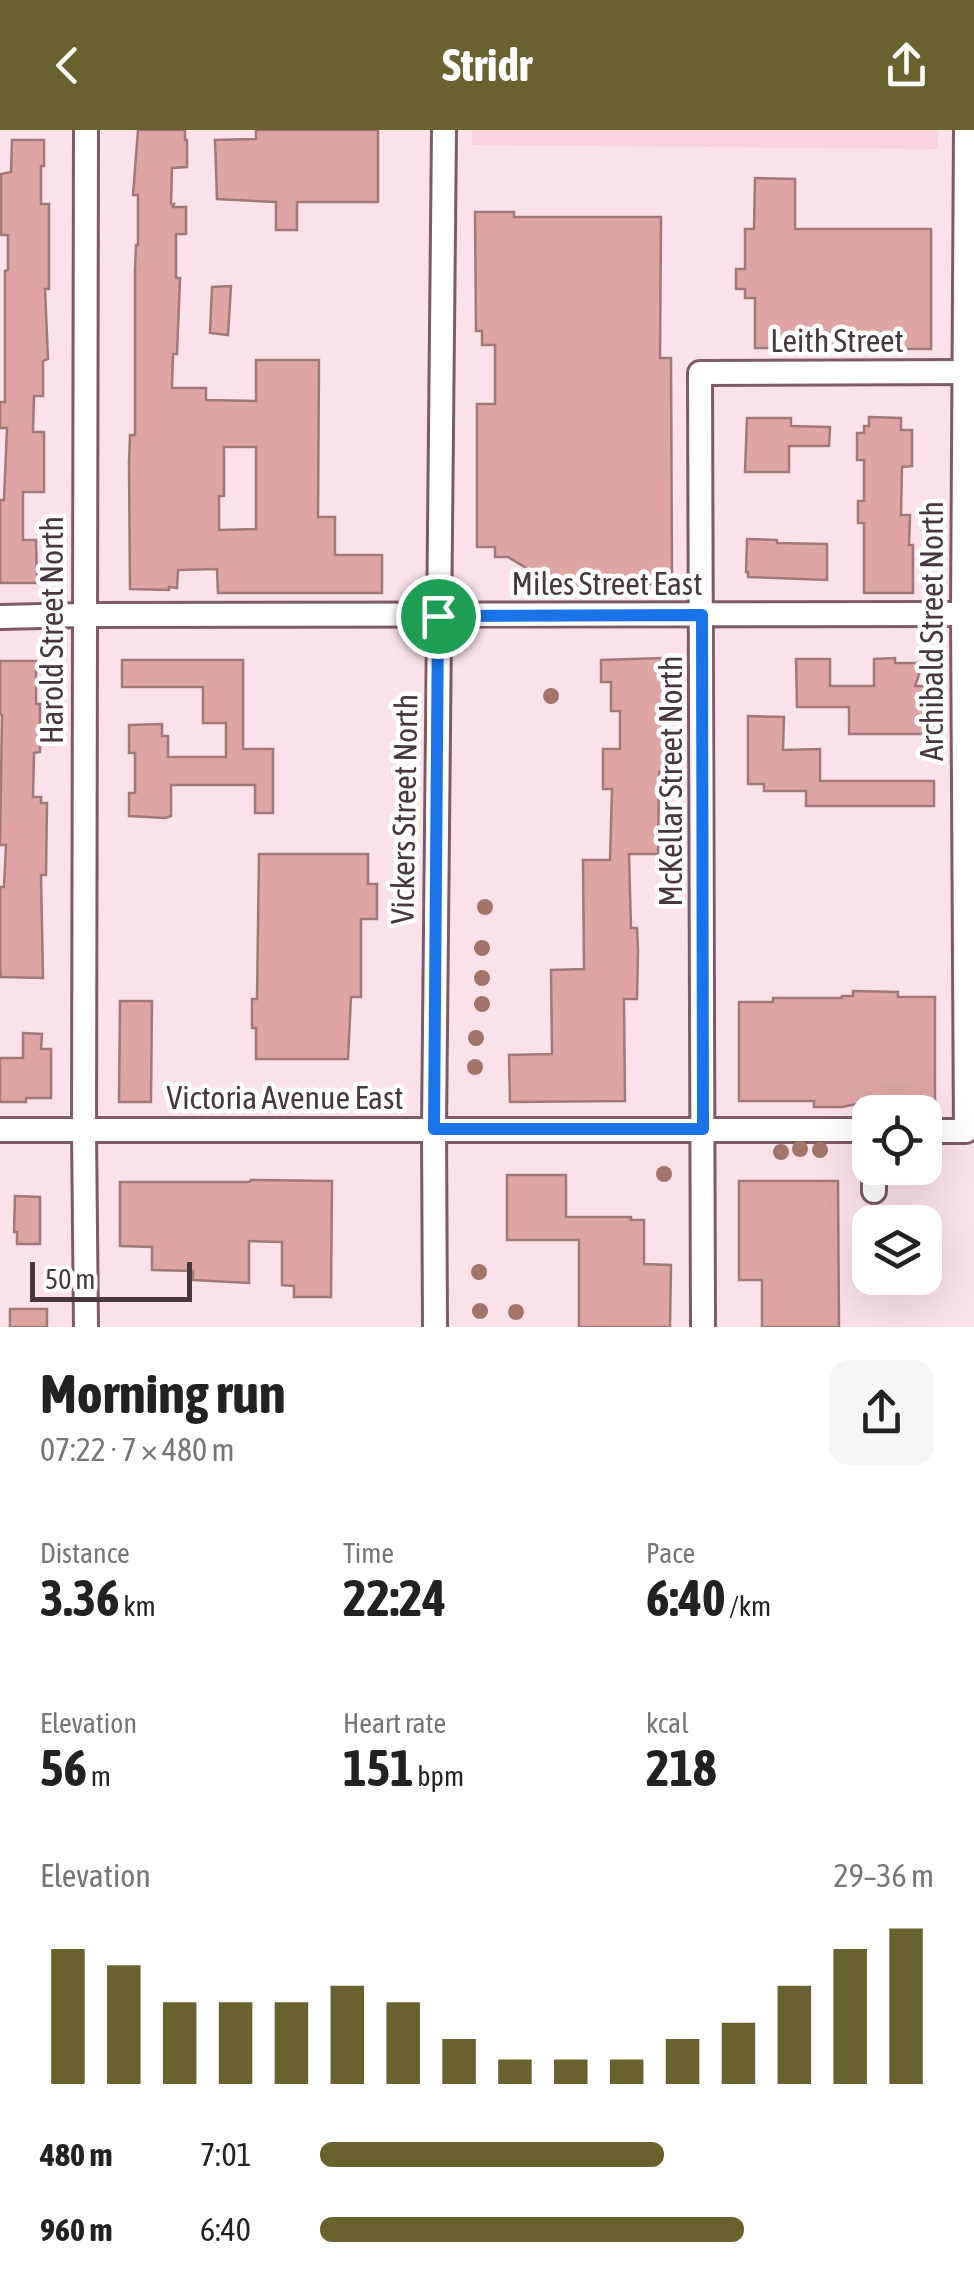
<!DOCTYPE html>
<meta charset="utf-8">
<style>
body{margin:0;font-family:"Asap Condensed",sans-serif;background:#f6f6f6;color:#222;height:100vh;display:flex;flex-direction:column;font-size:38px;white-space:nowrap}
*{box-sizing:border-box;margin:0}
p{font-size:32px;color:#767676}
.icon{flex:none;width:55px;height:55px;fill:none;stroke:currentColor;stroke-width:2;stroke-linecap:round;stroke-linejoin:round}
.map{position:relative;height:1197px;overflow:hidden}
.sheet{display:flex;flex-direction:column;background:#fff;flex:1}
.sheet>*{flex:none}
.fabs{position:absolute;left:852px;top:965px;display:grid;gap:20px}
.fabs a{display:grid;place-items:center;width:90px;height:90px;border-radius:20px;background:#fff;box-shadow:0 10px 40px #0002;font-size:50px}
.scale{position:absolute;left:30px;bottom:25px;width:162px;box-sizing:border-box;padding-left:10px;border:5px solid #48383d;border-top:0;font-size:28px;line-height:35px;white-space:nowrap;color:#48383d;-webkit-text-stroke:8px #fff;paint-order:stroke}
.pin{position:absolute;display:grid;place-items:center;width:85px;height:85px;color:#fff;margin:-42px;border:5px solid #fff;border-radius:50%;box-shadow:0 2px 10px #0007}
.round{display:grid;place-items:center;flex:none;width:105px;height:105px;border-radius:20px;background:#f6f6f6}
.summary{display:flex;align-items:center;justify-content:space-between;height:170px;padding:0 40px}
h1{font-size:55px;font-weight:700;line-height:75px}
.figures{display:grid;grid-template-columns:repeat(3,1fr);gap:15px;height:170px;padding:10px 40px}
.figures div{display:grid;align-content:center}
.figures b{font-size:50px;font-weight:700}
.figures small{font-size:28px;font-weight:400}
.figures p{font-size:28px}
.chart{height:280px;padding:20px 40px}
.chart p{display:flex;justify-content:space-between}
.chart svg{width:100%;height:180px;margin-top:10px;stroke:#69612e;stroke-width:6}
ul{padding:0 40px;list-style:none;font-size:32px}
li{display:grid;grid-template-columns:160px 120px 1fr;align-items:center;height:75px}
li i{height:25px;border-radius:12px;background:#69612e}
header{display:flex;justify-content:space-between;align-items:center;height:130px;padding:0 40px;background:#69612e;color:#fff;font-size:45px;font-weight:700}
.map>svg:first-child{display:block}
.built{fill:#fbd3df}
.building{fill:#dfa5a5;stroke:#a17979;stroke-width:2.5;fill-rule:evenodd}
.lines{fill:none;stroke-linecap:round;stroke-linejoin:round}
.minor-casing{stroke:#7d5a65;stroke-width:28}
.minor{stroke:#fff;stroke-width:22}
.tree{fill:#a3746a}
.route-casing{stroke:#fff;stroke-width:20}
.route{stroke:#1a73e8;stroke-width:12}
.labels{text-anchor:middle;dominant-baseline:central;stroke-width:9;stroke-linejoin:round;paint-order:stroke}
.street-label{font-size:32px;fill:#48383d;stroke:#fff}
</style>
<header><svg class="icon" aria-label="back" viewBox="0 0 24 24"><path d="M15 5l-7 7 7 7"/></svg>Stridr<svg class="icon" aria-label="share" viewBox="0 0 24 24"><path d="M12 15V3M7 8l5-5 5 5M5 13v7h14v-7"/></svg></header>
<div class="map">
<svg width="974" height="1197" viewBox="0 0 974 1197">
<rect width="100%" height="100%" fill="#fbe1e9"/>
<!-- built -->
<polygon class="built" points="472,0 938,0 938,19 472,15"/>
<!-- building -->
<g class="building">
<path d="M138,0H185V10H187V37L172,38L171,74H174L173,77H186V104H176V148H180L177,224H173L172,258H206V270L256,271V230H319L318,387H335V425H382V463H218L217,439L178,440L177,458L169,457V460L130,459L129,334L130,305H135V140L136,115H138V65H133ZM224,317H256V399L219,400V366H224Z"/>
<polygon points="256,0 378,0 378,72 297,72 297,100 276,100 276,72 217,69 215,10 256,9"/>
<polygon points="12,10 44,10 44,36 41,36 41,74 49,74 49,159 45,159 48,229 43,231 43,266 34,266 33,302 44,302 44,362 23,362 23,410 36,410 37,453 0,453 0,370 4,370 7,298 0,298 0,272 5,272 5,141 8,140 8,105 1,105 1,44 11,42"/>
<polygon points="755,48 795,49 795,99 931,99 931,219 755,218 755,168 745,168 745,159 736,159 736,139 745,139 745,99 754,99"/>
<polygon points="475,82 514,82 514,87 661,87 660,228 671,228 672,442 635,463 561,463 561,459 508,427 495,427 495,417 477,417 477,274 495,274 495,215 482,215 482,201 476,201"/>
<polygon points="231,156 228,205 210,203 212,157"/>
<polygon points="869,287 901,288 901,300 912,300 912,336 902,337 901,385 910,385 909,415 913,415 913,463 864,463 864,393 858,393 858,371 864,371 864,330 857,330 857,303 864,303 864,296 869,296"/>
<polygon points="747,288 791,288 791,296 830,297 829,316 789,316 789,342 745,342"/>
<polygon points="747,409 777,410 777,413 827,414 827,450 748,447 748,442 746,442"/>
<polygon points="663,528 666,642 659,642 658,724 629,724 631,798 637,798 638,820 637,869 624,869 625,971 510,972 509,925 552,924 551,840 584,839 583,730 610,730 612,659 603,659 603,619 620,619 620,581 611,581 611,552 601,552 601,530"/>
<polygon points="895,528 895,533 923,533 915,556 935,556 935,595 933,595 933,604 849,604 849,577 797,577 796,529 830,529 830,556 874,556 874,529"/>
<polygon points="122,530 243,530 243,619 273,619 273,683 255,683 255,655 171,655 171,686 165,688 129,686 129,663 135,663 135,623 129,623 129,595 162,594 162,606 168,606 168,627 226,627 226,593 203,593 203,557 122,557"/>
<polygon points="0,531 36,531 36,574 40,574 40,622 34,623 33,667 41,667 41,673 47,673 46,745 41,745 43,848 1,847 0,836 0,757 4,757 6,715 0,715 2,585 0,584"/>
<polygon points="748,586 784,587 783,620 820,619 820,651 934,651 934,676 806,676 806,661 764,661 764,654 748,654"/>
<polygon points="259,724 368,724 368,754 377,754 377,789 361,789 361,867 351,867 348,929 256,929 256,898 252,898 252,869 257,869"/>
<polygon points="853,861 898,862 898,867 935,867 935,971 876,970 842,977 814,977 814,971 739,971 739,872 773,872 773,868 842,868 842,866 853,866"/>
<polygon points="120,871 152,871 151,972 119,972"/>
<polygon points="23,903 42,904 41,919 51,919 51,968 26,968 26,972 0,972 0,928 23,928"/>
<polygon points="507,1045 566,1045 566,1087 631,1087 631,1090 644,1090 644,1134 671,1135 670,1197 579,1197 579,1110 507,1110"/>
<polygon points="251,1050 332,1051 331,1167 294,1167 294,1156 282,1155 282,1112 249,1111 249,1153 193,1150 193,1141 152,1140 152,1117 120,1116 120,1052 249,1052"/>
<polygon points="739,1051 838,1051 839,1197 762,1197 762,1150 739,1150"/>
<polygon points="15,1066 40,1067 40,1114 17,1114 17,1102 14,1102"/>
<rect x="10" y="1179" width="37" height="18"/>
</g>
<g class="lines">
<!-- minor casing -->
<g class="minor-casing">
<g id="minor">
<polyline points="86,0 84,1000 86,1197"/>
<polyline points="0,487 84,485 974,484"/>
<polyline points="0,1000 870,1000"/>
<polyline points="925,1001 966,1001 963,484 966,0"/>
<polyline points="874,1038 874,1061"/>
<polyline points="435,1197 434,999 444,0"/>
<polyline points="703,1197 700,243 974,242"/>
</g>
</g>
<!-- minor -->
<use href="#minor" class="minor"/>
</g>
<!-- trees -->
<g class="tree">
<circle cx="551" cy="566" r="8"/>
<circle cx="485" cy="777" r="8"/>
<circle cx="482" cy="818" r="8"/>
<circle cx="482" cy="848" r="8"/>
<circle cx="482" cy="874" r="8"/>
<circle cx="476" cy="908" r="8"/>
<circle cx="475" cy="937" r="8"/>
<circle cx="800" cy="1019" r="8"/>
<circle cx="820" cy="1020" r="8"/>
<circle cx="781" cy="1022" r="8"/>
<circle cx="664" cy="1044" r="8"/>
<circle cx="479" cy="1142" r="8"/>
<circle cx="480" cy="1181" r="8"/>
<circle cx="516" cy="1182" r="8"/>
</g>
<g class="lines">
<!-- route casing -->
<g class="route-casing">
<polygon id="route" points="702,485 703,999 434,999 438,486"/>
</g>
<!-- route -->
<use href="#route" class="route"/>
</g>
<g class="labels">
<!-- street labels -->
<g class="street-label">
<text x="837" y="210">Leith Street</text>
<text x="607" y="453">Miles Street East</text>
<text transform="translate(51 500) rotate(-90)">Harold Street North</text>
<text transform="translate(931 501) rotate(-90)">Archibald Street North</text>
<text transform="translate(670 651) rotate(-90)">McKellar Street North</text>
<text transform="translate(404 679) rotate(-89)">Vickers Street North</text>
<text x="285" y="967">Victoria Avenue East</text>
</g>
</g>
</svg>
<div class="fabs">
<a><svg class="icon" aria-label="locate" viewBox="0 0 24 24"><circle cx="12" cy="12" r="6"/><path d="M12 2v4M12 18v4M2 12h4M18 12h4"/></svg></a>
<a><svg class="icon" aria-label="layers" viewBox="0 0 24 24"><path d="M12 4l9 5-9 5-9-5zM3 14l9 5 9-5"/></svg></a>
</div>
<div class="scale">50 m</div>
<div class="pin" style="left:438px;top:486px;background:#1e9e55"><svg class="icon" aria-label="arrive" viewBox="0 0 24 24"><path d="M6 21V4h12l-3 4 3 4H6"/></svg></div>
</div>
<section class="sheet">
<div class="summary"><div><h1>Morning run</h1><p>07:22 · 7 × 480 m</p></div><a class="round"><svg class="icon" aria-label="share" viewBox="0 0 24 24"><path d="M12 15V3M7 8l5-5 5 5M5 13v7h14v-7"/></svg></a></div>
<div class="figures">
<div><p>Distance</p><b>3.36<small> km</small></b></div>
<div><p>Time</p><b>22:24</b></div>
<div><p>Pace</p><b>6:40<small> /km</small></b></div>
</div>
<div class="figures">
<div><p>Elevation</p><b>56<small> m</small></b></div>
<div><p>Heart rate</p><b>151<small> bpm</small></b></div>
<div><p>kcal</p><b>218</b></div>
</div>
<div class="chart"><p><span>Elevation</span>29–36 m</p>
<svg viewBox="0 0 160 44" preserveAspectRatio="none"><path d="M5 44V11M15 44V15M25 44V24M35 44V24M45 44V24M55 44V20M65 44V24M75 44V33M85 44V38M95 44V38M105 44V38M115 44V33M125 44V29M135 44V20M145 44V11M155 44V6"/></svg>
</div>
<ul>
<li><b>480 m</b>7:01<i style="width:56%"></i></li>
<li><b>960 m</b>6:40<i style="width:69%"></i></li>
</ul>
</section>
